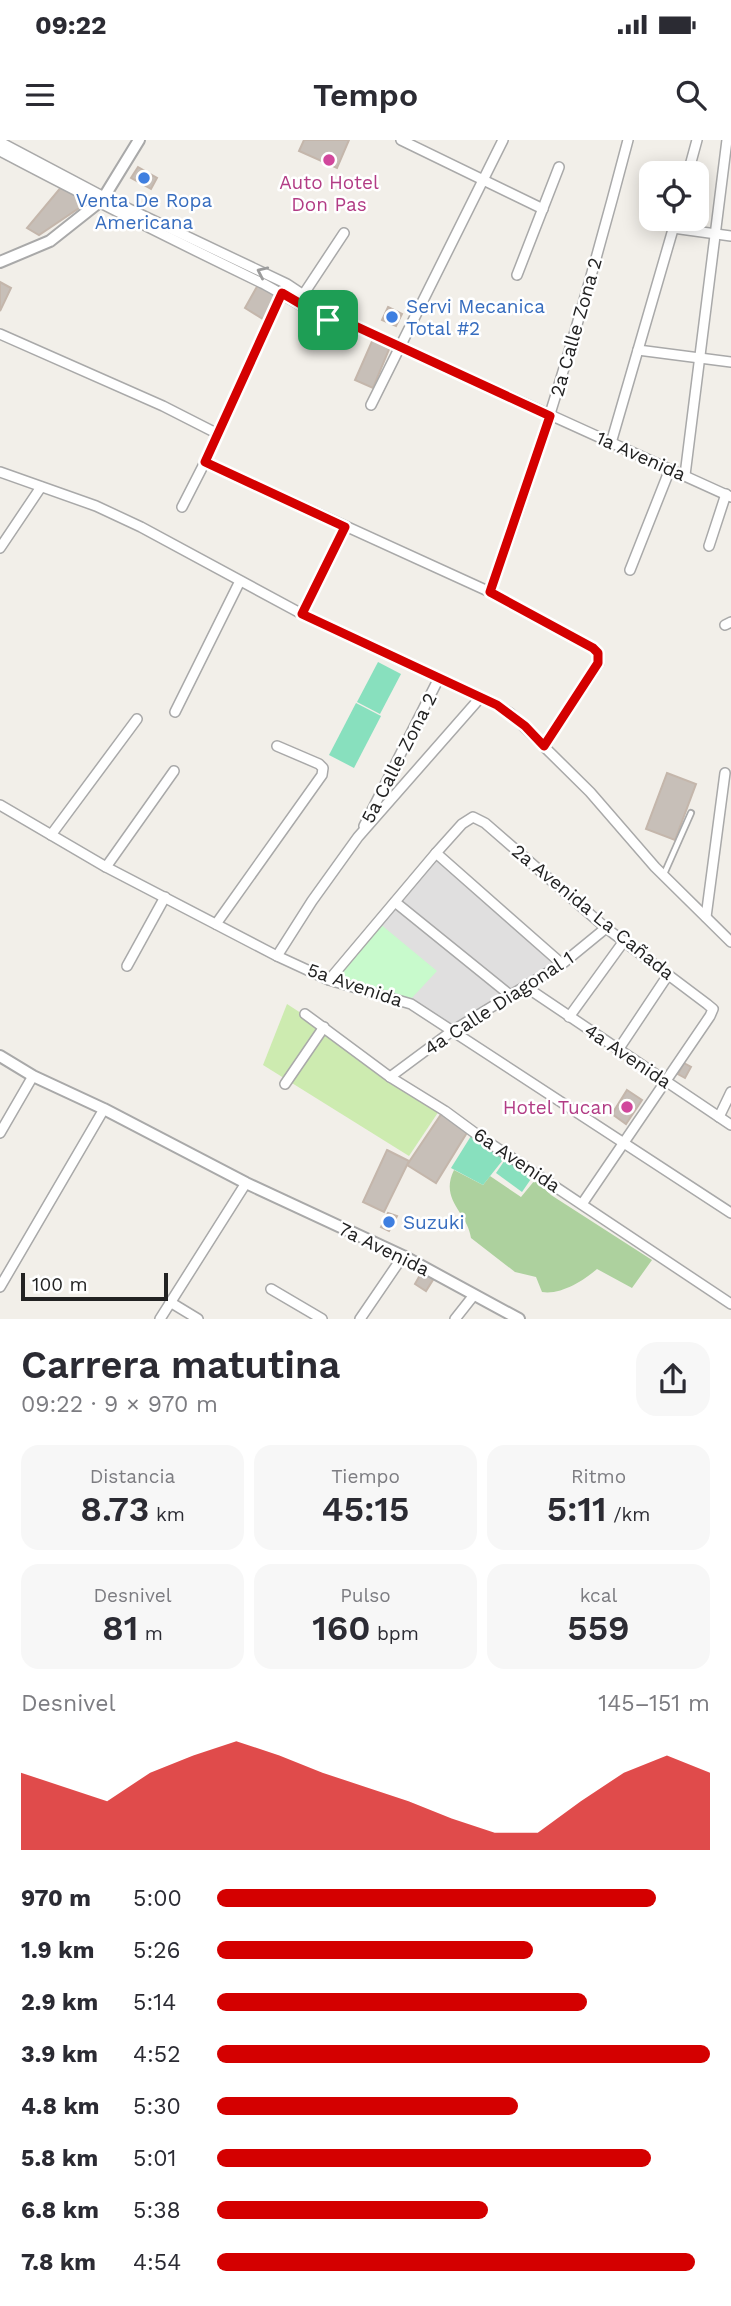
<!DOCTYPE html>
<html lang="es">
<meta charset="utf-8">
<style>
body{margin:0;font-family:"Work Sans",sans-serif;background:#f7f7f7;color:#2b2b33;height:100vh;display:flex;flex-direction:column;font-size:26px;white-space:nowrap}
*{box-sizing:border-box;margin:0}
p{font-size:23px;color:#7c7c81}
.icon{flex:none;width:38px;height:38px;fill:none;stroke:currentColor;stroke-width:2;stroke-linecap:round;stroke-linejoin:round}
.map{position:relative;height:1179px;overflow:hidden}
.side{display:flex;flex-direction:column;background:#fff;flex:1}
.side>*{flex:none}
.tools{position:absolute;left:639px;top:21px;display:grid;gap:14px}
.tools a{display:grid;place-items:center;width:70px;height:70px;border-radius:14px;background:#fff;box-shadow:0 4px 18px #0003;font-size:35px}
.scale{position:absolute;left:21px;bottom:18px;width:147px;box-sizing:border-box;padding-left:7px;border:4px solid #222;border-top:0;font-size:19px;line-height:24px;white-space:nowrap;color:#222;-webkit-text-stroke:5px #fff;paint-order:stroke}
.pin{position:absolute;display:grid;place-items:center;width:60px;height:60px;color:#fff;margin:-30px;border-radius:14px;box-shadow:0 4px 10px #0006}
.round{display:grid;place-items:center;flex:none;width:74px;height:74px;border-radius:21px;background:#f7f7f7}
.overview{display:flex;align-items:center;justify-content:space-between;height:119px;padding:0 21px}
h1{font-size:38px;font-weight:600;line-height:52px}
.metrics{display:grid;grid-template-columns:repeat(3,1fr);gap:10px;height:119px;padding:7px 21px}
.metrics div{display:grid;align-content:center;border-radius:18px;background:#f7f7f7;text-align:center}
.metrics b{font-size:35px;font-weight:600}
.metrics small{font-size:19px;font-weight:400}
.metrics p{font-size:19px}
.chart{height:196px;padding:14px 21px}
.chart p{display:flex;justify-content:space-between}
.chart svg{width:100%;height:126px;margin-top:7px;fill:#d40000;opacity:.7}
ul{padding:0 21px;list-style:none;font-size:23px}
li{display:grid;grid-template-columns:112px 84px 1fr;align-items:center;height:52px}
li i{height:18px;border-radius:9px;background:#d40000}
.status{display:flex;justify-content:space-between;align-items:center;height:49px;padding:0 35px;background:#fff;direction:ltr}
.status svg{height:19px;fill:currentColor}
header{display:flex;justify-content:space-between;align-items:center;height:91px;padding:0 21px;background:#fff;font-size:32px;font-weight:600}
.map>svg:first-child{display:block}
.residential{fill:#e0dfdf}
.grass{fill:#cdebb0}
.forest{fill:#add19e}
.park{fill:#c8facc}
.pitch{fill:#88e0be}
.building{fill:#c7bfb8;stroke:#c4b6ab;stroke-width:2}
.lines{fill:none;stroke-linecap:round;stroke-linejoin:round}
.service-casing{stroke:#a9a9a9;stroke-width:8}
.minor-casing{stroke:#a9a9a9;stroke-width:12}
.tertiary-casing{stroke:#a9a9a9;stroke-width:14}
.service{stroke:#fff;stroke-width:4.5}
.minor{stroke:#fff;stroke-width:9}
.tertiary{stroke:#fff;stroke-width:10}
.oneway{stroke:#9c9c9c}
.route-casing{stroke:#fff;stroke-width:14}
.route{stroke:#d40000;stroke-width:9}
.hotel-dot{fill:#d1479c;stroke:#fff;stroke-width:2.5}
.shop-dot{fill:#3f7fe0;stroke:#fff;stroke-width:2.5}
.labels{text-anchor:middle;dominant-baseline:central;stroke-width:5;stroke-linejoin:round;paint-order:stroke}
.hotel-label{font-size:19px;fill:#b23c85;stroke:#fff}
.shop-label{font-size:19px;fill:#366cbe;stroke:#fff;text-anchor:start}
.street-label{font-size:19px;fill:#222;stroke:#fff}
</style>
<div class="status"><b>09:22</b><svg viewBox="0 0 49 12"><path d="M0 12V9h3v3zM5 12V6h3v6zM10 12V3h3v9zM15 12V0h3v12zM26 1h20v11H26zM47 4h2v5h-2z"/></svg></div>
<header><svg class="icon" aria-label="menu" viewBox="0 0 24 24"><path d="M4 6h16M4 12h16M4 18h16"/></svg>Tempo<svg class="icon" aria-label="search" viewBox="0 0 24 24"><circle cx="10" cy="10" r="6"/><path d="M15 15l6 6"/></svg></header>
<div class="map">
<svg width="731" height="1179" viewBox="0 0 731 1179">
<rect width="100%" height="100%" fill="#f2efe9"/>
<!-- residential -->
<polygon class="residential" points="436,717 562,828 456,890 410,860 379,783"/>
<!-- grass -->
<polygon class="grass" points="287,864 443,965 409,1016 263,925"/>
<!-- forest -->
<path class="forest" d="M454,1030L483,1045L490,1036L521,1057L535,1040L551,1055L652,1120L632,1148L597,1129C583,1141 561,1155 542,1152L536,1137L515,1132L471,1098C468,1073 439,1060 454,1030Z"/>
<!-- park -->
<polygon class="park" points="379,783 437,831 410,860 331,840"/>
<!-- pitch -->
<g class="pitch">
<polygon points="378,522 401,534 380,574 357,562"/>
<polygon points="356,563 381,576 354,628 329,615"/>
<polygon points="476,988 510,1011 483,1045 451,1028"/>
<polygon points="507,1017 533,1036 522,1052 496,1033"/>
</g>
<!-- building -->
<g class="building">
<polygon points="304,0 349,0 337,28 299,11"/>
<polygon points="138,27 157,38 151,49 131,38"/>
<polygon points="62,46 88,62 39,95 27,88"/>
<polygon points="0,142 11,148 0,171"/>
<polygon points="259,143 277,154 263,179 245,168"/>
<polygon points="388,167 402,174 396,186 382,180"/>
<polygon points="373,199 390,207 373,248 355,240"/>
<polygon points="667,633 696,644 675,700 646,689"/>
<polygon points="684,923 691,927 685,938 678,934"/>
<polygon points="627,950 642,960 626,984 612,974"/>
<polygon points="442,973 468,991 436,1043 407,1025"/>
<polygon points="387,1010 409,1021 384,1072 363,1062"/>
<polygon points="388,1073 397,1076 389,1091 381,1087"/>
<polygon points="424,1128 436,1135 426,1151 415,1144"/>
</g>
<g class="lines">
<!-- service casing -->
<g class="service-casing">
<polyline id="service" points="664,734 691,673"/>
</g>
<!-- minor casing -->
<g class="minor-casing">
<g id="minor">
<polyline points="401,0 543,69"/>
<polyline points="0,2 104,57 287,144 341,180 731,357"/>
<path d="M0,11C87,57 175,101 264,144C287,156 317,179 341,180"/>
<polyline points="688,33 697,0"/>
<polyline points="673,88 731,96"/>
<polyline points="517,135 559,27"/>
<polyline points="301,158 344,93"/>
<polyline points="0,194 163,266 218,294"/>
<polyline points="638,210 731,222"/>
<polyline points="371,265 503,0"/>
<polyline points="611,303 676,79"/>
<polyline points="205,322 490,452 593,508 598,513 599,523 544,606"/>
<polyline points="0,332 96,366 141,387 302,474 497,565 510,573 590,652 655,727 731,802"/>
<polyline points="685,335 727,0"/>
<polyline points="182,367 205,322 284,150"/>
<polyline points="709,406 726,354"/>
<polyline points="0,408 41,347"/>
<polyline points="630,430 670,329"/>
<path d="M490,452C544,304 588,153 628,0"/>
<polyline points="302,474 345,387"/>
<polyline points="725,485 731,482"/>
<polyline points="175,572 240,441"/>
<polyline points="0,665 106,727 277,816 329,840 411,864 731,1073"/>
<polyline points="364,686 439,538"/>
<polyline points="51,695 137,579"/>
<polyline points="436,713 562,824"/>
<polyline points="106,727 174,631"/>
<polyline points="395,762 510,855"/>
<polyline points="706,777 725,633"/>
<polyline points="216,784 322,635 323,628 319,624 277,606"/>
<polyline points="277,816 312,761 358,697 480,558"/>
<polyline points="127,826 165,757"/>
<polyline points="329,840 436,713 462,684 473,677 485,683 606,788 707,864 713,869 710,876 582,1064"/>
<polyline points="526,847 731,985"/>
<polyline points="305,874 390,937 445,971 479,996 731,1164"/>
<polyline points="569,877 624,801"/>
<polyline points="618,910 668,835"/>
<polyline points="390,937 452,891 562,824 606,788"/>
<polyline points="285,944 324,887"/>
<polyline points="719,977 731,952"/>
<polyline points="0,993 33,936"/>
<polyline points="0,1147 104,969"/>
<polyline points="271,1149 322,1179"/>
<polyline points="170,1162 198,1179"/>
<polyline points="160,1179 246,1043"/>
<polyline points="360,1179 403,1116"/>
<polyline points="455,1179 474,1155"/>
</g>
</g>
<!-- tertiary casing -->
<g class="tertiary-casing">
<g id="tertiary">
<polyline points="0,122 50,101 98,63 104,57 139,0"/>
<polyline points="0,916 33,936 104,969 246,1043 403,1116 519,1179"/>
</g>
</g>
<!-- service -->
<use href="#service" class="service"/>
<!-- minor -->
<use href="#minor" class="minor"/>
<!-- tertiary -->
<use href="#tertiary" class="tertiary"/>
</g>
<!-- one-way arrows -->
<defs><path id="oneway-chevron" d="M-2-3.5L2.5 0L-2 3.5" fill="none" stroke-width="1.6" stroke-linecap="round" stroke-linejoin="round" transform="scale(1.75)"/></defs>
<use class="oneway" href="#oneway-chevron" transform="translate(262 132) rotate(-155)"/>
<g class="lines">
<!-- route casing -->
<g class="route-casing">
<polygon id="route" points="282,153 328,180 341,180 353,185 550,276 490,452 593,508 598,513 598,523 544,606 525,586 497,565 302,474 345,387 205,322"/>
</g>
<!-- route -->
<use href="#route" class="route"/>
</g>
<!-- markers -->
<g class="hotel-dot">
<circle cx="329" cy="20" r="7"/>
<circle cx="627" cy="967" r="7"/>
</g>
<g class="shop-dot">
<circle cx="144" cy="38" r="7"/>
<circle cx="392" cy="177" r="7"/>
<circle cx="389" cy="1082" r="7"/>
</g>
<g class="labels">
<!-- hotel labels -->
<g class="hotel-label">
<text x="329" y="42">Auto Hotel<tspan x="329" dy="22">Don Pas</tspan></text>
<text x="613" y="967" text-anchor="end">Hotel Tucan</text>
</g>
<!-- shop labels -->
<g class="shop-label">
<text x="144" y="60" text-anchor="middle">Venta De Ropa<tspan x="144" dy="22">Americana</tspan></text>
<text x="406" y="166">Servi Mecanica<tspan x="406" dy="22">Total #2</tspan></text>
<text x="403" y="1082">Suzuki</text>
</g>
<!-- street labels -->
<g class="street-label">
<text transform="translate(576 187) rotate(-74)">2a Calle Zona 2</text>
<text transform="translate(641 316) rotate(24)">1a Avenida</text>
<text transform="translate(399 618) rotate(-63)">5a Calle Zona 2</text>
<text transform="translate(593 772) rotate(39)">2a Avenida La Cañada</text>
<text transform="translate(355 845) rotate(19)">5a Avenida</text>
<text transform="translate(499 863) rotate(-33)">4a Calle Diagonal 1</text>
<text transform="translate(628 916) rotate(34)">4a Avenida</text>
<text transform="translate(517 1020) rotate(34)">6a Avenida</text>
<text transform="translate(384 1109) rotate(26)">7a Avenida</text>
</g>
</g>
</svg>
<div class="tools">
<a><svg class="icon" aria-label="locate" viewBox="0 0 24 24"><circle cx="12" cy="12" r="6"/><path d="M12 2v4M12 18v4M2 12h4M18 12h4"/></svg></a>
</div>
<div class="scale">100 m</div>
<div class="pin" style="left:328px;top:180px;background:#1e9e55"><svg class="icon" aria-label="arrive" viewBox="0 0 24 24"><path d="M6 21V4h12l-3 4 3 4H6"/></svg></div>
</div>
<section class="side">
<div class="overview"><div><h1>Carrera matutina</h1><p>09:22 · 9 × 970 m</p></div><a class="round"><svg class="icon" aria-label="share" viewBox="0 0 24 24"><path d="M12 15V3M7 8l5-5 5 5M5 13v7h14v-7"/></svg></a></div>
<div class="metrics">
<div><p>Distancia</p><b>8.73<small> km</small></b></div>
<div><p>Tiempo</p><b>45:15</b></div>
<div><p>Ritmo</p><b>5:11<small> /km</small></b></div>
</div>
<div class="metrics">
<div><p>Desnivel</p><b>81<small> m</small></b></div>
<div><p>Pulso</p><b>160<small> bpm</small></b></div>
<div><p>kcal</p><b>559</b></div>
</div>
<div class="chart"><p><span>Desnivel</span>145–151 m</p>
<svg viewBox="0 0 160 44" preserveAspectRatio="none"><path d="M0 44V17L10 22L20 27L30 17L40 11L50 6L60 11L70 17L80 22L90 27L100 33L110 38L120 38L130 27L140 17L150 11L160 17V44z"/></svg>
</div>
<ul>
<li><b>970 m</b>5:00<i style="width:89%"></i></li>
<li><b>1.9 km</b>5:26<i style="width:64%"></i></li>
<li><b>2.9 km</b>5:14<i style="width:75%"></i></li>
<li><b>3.9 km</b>4:52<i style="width:100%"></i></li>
<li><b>4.8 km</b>5:30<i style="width:61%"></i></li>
<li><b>5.8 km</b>5:01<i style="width:88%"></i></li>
<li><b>6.8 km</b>5:38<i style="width:55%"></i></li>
<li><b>7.8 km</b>4:54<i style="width:97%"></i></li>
</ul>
</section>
